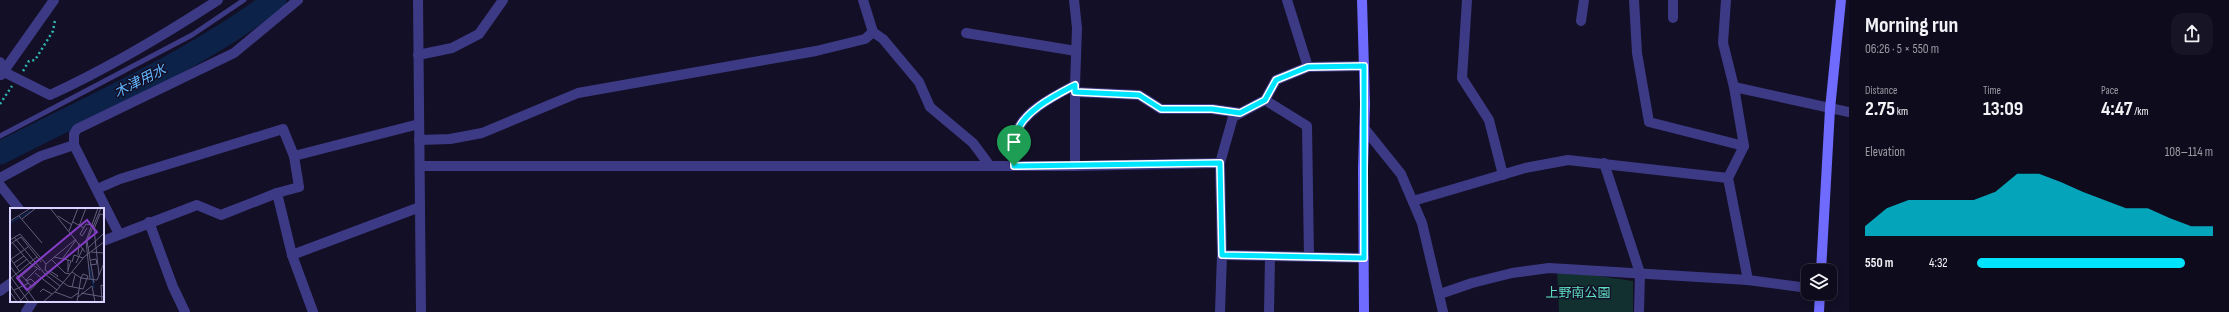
<!DOCTYPE html>
<meta charset="utf-8">
<style>
body{margin:0;font-family:"Sofia Sans Condensed","Noto Sans JP",sans-serif;background:#171425;color:#f1f3f6;height:100vh;display:flex;flex-direction:column;font-size:15px;white-space:nowrap}
*{box-sizing:border-box;margin:0}
p{font-size:13px;color:#9b9ba3}
.icon{flex:none;width:22px;height:22px;fill:none;stroke:currentColor;stroke-width:2;stroke-linecap:round;stroke-linejoin:round}
.map{position:relative;flex:1;overflow:hidden}
.sheet{display:flex;flex-direction:column;background:#0e0b1c;width:380px}
.sheet>*{flex:none}
.controls{position:absolute;left:1801px;top:264px;display:grid;gap:8px}
.controls a{display:grid;place-items:center;width:36px;height:36px;border-radius:8px;background:#0e0b1c;box-shadow:0 2px 10px #0003,0 0 0 1px #2e2b3b;font-size:20px}
.pin{position:absolute;display:grid;place-items:center;width:34px;height:34px;color:#fff;margin:-41px -17px;border-radius:50% 50% 50% 0;rotate:-45deg;box-shadow:0 0 4px #0007}
.pin .icon{rotate:45deg}
.round{display:grid;place-items:center;flex:none;width:42px;height:42px;border-radius:12px;background:#171425}
.head{display:flex;align-items:center;justify-content:space-between;height:68px;padding:0 16px}
h1{font-size:22px;font-weight:700;line-height:30px}
.metrics{display:grid;grid-template-columns:repeat(3,1fr);gap:6px;height:68px;padding:4px 16px}
.metrics div{display:grid;align-content:center}
.metrics b{font-size:20px;font-weight:700}
.metrics small{font-size:11px;font-weight:400}
.metrics p{font-size:11px}
.chart{height:112px;padding:8px 16px}
.chart p{display:flex;justify-content:space-between}
.chart svg{width:100%;height:72px;margin-top:4px;fill:#00e5ff;opacity:.7}
ul{padding:0 16px;list-style:none;font-size:13px}
li{display:grid;grid-template-columns:64px 48px 1fr;align-items:center;height:30px}
li i{height:10px;border-radius:5px;background:#00e5ff}
main{display:flex;flex:1;min-height:0}
.map>svg:first-child{display:block}
.green{fill:#12302f}
.lines{fill:none;stroke-linecap:round;stroke-linejoin:round}
.river{stroke:#0c2248;stroke-width:23}
.path{stroke:#2fb8b0;stroke-width:2.5;stroke-dasharray:2 3;stroke-linecap:butt}
.lane{stroke:#3d3a85;stroke-width:5}
.street{stroke:#3d3a85;stroke-width:10}
.secondary{stroke:#6f6bff;stroke-width:10}
.route-casing{stroke:#fff;stroke-width:8}
.route{stroke:#00e5ff;stroke-width:5}
.labels{text-anchor:middle;dominant-baseline:central;stroke-width:3;stroke-linejoin:round;paint-order:stroke}
.park-label{font-size:13px;fill:#5fe0c0;stroke:#130f26}
.water-label{font-size:14px;font-style:italic;fill:#62b6ff;stroke:#130f26}
.inset-river{fill:none;stroke:#0c2248;stroke-width:2}
.inset-road{fill:none;stroke:#625e7d;stroke-width:1}
.view{fill:#843dc5;fill-opacity:0.15;stroke:#843dc5;stroke-width:2}
.inset-edge{fill:none;stroke:#d9d4ff;stroke-width:2}
</style>
<main>
<div class="map">
<svg width="1849" height="312" viewBox="0 0 1849 312">
<rect width="100%" height="100%" fill="#130f26"/>
<!-- green -->
<polygon class="green" points="1557,270 1633,281 1633,312 1559,312"/>
<g class="lines">
<!-- river -->
<path class="river" d="M0,153C93,105 191,63 275,0"/>
<!-- path -->
<g class="path">
<polyline points="23,71 29,61 35,60 53,31 55,20"/>
<polyline points="0,104 12,86"/>
</g>
<!-- lane -->
<polyline class="lane" points="0,136 192,35 244,0"/>
<!-- street -->
<g class="street">
<polyline points="418,0 421,312"/>
<polyline points="863,0 873,32 883,39 919,82 930,107 973,143 990,166"/>
<polyline points="1074,0 1077,28 1075,85 1075,166"/>
<polyline points="1287,0 1308,67"/>
<polyline points="1467,0 1462,78 1489,120 1503,175"/>
<polyline points="1634,0 1637,53 1649,122 1744,146"/>
<polyline points="1726,0 1723,43 1734,87 1744,146 1728,178 1748,280"/>
<polyline points="1673,18 1673,0"/>
<polyline points="1581,21 1584,0"/>
<polyline points="966,33 1076,51"/>
<polyline points="418,55 452,48 479,34 503,0"/>
<path d="M0,62L4,72L50,95C109,68 164,35 218,0"/>
<polyline points="1,75 54,0"/>
<polyline points="1734,87 1849,112"/>
<polyline points="1075,92 1139,95 1161,109 1212,109 1240,113"/>
<polyline points="1265,100 1307,126 1309,257"/>
<polyline points="1364,128 1401,174 1422,223 1443,312"/>
<polyline points="419,140 450,139 482,133 578,93 816,51 865,39 873,32"/>
<polyline points="74,145 119,234"/>
<polyline points="294,156 419,124"/>
<polyline points="1604,163 1640,273 1639,312"/>
<polyline points="420,166 1075,166 1220,163"/>
<path d="M1014,166C1014,156 1014,145 1016,135C1021,112 1056,95 1075,85"/>
<polyline points="0,178 41,156 74,145 74,134 77,129 234,53 298,0"/>
<polyline points="0,185 19,209"/>
<polyline points="97,189 120,179 283,129 294,156 299,187 277,193 221,215 197,205 103,241"/>
<polyline points="277,193 292,255 313,312"/>
<polyline points="1413,201 1525,168 1568,160 1728,178"/>
<polyline points="149,222 173,287 185,312"/>
<polyline points="292,255 420,207"/>
<polyline points="1222,255 1364,258"/>
<polyline points="0,291 11,283"/>
<polyline points="1440,294 1472,283 1512,273 1549,268 1748,280 1808,288"/>
<polyline points="26,312 33,301"/>
<polyline points="1220,312 1222,255 1220,163 1233,117 1265,100 1276,80 1308,67 1364,66"/>
<polyline points="1269,312 1270,257"/>
</g>
<!-- secondary -->
<g class="secondary">
<polyline points="1362,0 1365,104 1363,169 1364,312"/>
<polyline points="1821,271 1830,109 1841,0"/>
<polyline points="1819,312 1820,293"/>
</g>
</g>
<g class="lines">
<!-- route casing -->
<g class="route-casing">
<path id="route" d="M1364,66V258L1222,255L1220,163L1014,166C1014,156 1014,145 1016,135C1021,112 1056,95 1075,85V92L1139,95L1161,109H1212L1240,113L1265,100L1276,80L1308,67Z"/>
</g>
<!-- route -->
<use href="#route" class="route"/>
</g>
<g class="labels">
<!-- park labels -->
<g class="park-label">
<text x="1578" y="293">上野南公園</text>
</g>
<!-- water labels -->
<g class="water-label">
<text transform="translate(140 81) rotate(-27)">木津用水</text>
</g>
</g>
<!-- overview -->
<g transform="translate(10 208)">
<rect width="94" height="94" fill="#130f26"/>
<path class="inset-river" d="M0,15L21,3M79,58L84,80"/>
<path class="inset-road" d="M40,0L75,44M9,8L32,35M48,8L62,17M12,11L26,0M0,13L21,0M63,14L74,20M69,18L76,0M77,20L72,28L70,26L76,16L81,17M59,23L68,0M4,29L35,66L50,78M11,29L31,54M0,32L10,26L36,56L35,62M2,34L20,55L30,62M0,36L11,29M78,40L93,26M81,44L94,45M68,47L69,35M44,49L58,52M0,50L10,64M53,50L66,32M41,51L55,65L60,66M0,52L18,39M62,54L64,47L73,50M4,55L14,48M66,55L73,40M36,56L66,31M80,57L87,56L86,51L81,52M0,58L26,94M7,59L17,51M35,62L58,78L73,81L78,68L73,66L71,70M58,64V52L61,53L58,62M62,64L71,70L87,72L94,55M25,65L47,82M39,65L40,63L48,68L47,69M89,67L84,21L90,6L94,7M0,68L19,94M12,68L22,79M9,70L23,58M0,71L27,49M80,71L76,33L88,0M16,72L27,61M16,73L21,71L26,76M84,75L77,33L91,0M0,77L12,94M82,78L85,94M62,79L65,67M4,82L19,75M0,84L7,94M30,84L33,81L42,86M45,84L61,90L68,85M71,85L94,89M68,89L82,78M9,94L32,70M33,94L47,82L75,48L94,34M67,94L71,69M92,94L91,77L94,78"/>
<path class="view" d="M77,12L87,24L17,82L7,70Z"/>
<rect width="94" height="94" class="inset-edge"/>
</g>
</svg>
<div class="controls">
<a><svg class="icon" aria-label="layers" viewBox="0 0 24 24"><path d="M12 4l9 5-9 5-9-5zM3 14l9 5 9-5"/></svg></a>
</div>
<div class="pin" style="left:1014px;top:166px;background:#1e9e55"><svg class="icon" aria-label="arrive" viewBox="0 0 24 24"><path d="M6 21V4h12l-3 4 3 4H6"/></svg></div>
</div>
<section class="sheet">
<div class="head"><div><h1>Morning run</h1><p>06:26 · 5 × 550 m</p></div><a class="round"><svg class="icon" aria-label="share" viewBox="0 0 24 24"><path d="M12 15V3M7 8l5-5 5 5M5 13v7h14v-7"/></svg></a></div>
<div class="metrics">
<div><p>Distance</p><b>2.75<small> km</small></b></div>
<div><p>Time</p><b>13:09</b></div>
<div><p>Pace</p><b>4:47<small> /km</small></b></div>
</div>
<div class="chart"><p><span>Elevation</span>108–114 m</p>
<svg viewBox="0 0 160 44" preserveAspectRatio="none"><path d="M0 44V38L10 27L20 22L30 22L40 22L50 22L60 17L70 6L80 6L90 11L100 17L110 22L120 27L130 27L140 33L150 38L160 38V44z"/></svg>
</div>
<ul>
<li><b>550 m</b>4:32<i style="width:88%"></i></li>
</ul>
</section>
</main>
